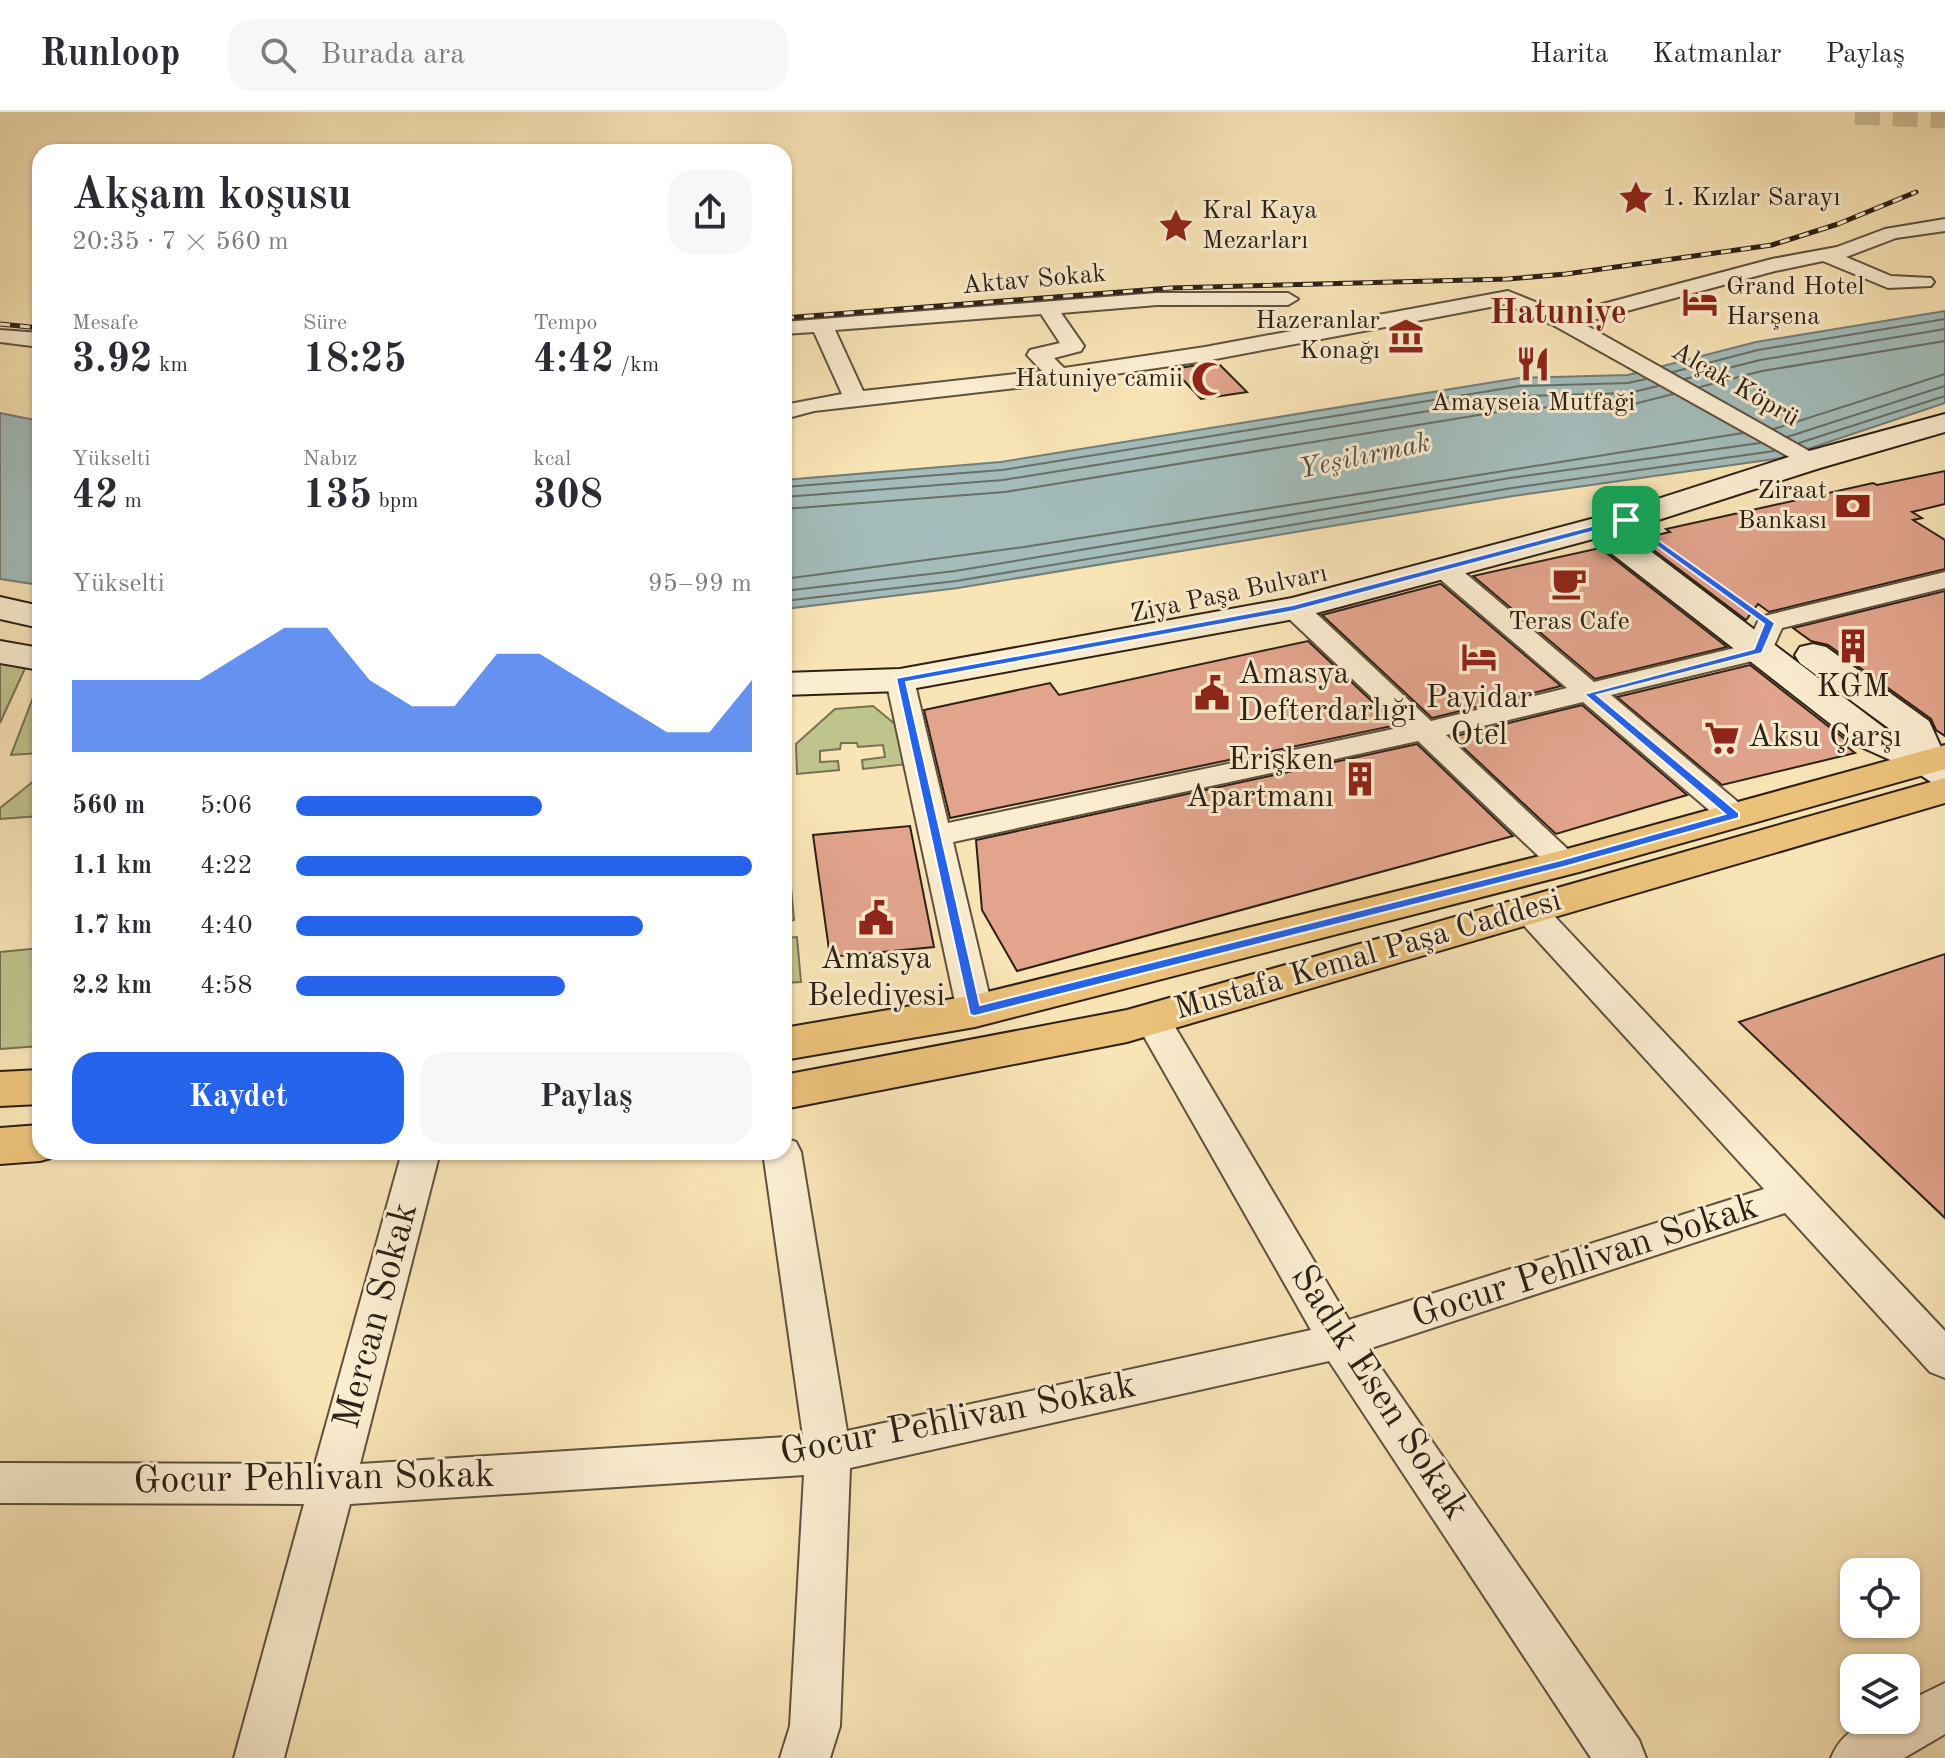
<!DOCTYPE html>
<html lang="tr">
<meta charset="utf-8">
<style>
body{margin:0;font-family:"Old Standard TT",serif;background:#f7f7f7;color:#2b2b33;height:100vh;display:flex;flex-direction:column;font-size:30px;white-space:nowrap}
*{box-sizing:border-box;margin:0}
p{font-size:26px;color:#7c7c81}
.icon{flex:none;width:44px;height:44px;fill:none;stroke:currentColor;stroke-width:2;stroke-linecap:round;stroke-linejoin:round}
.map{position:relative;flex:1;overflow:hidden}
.details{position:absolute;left:32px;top:32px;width:760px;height:1016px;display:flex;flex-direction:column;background:#fff;border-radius:24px;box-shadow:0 2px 6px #0004}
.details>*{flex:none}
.buttons{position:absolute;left:1840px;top:1446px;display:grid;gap:16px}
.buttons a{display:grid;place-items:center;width:80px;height:80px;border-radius:16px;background:#fff;box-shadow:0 2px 6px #0004;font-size:40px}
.pin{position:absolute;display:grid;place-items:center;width:68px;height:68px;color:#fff;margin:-34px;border-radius:16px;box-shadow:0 4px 12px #0006}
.round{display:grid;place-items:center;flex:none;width:84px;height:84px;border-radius:24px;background:#f7f7f7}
.overview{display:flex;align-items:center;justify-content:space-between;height:136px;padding:0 40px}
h1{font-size:44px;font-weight:600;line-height:60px}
.stats{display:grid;grid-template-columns:repeat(3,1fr);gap:12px;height:136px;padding:8px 40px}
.stats div{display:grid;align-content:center}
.stats b{font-size:40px;font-weight:600}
.stats small{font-size:22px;font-weight:400}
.stats p{font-size:22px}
.chart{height:224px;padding:16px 40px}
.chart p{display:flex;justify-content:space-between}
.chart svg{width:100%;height:144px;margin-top:8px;fill:#2563eb;opacity:.7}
.cta{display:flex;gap:16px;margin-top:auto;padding:16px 40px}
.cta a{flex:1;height:92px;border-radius:24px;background:#2563eb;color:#fff;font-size:32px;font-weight:600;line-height:92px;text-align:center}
.cta a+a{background:#f7f7f7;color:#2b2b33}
ul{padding:0 40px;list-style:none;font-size:26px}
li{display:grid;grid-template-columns:128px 96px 1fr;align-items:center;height:60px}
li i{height:20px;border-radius:10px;background:#2563eb}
header{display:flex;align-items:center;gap:48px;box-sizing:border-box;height:112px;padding:0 40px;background:#fff;border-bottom:2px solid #e1e1e2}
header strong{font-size:38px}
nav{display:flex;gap:44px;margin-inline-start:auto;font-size:28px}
.search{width:560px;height:72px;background:#f7f7f7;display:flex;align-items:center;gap:20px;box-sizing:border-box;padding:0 28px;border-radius:24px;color:#7c7c81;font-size:30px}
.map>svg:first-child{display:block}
.green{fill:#bfc48d;stroke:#767252;stroke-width:2}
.water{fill:#a3bcba;stroke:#737e79;stroke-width:2}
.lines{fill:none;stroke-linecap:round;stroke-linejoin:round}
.shore{stroke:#686e68;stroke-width:2}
.building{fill:#e2a48d;stroke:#2c2017;stroke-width:2}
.secondary-tunnel{stroke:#d0bd96;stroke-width:25;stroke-dasharray:25 13;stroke-linecap:butt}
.street-casing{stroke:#5f513f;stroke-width:4}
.secondary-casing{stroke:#2c2017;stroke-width:4}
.primary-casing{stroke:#2c2017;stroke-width:4}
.street{fill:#fbedd0;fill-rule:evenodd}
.secondary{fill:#fbedd0;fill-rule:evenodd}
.primary{fill:#ecc27b;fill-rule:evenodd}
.rail-casing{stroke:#2c2017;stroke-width:5}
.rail{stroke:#fbedd0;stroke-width:3;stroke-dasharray:10;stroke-linecap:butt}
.route{fill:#2563eb;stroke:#fff;stroke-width:2;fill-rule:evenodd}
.labels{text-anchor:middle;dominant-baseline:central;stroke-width:6;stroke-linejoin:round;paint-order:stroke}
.far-poi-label{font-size:26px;fill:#2c2017;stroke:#fbedd0;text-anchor:start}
.far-street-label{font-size:26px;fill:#2c2017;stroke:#fbedd0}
.far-water-label{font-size:28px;font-style:italic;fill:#504f48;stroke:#fbedd0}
.poi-label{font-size:32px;fill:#2c2017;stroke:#fbedd0}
.street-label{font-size:32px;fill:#2c2017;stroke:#fbedd0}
.far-district-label{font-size:34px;font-weight:bold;fill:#7a1f14;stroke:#fbedd0}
.near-street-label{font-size:38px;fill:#2c2017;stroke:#fbedd0}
</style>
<header>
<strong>Runloop</strong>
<div class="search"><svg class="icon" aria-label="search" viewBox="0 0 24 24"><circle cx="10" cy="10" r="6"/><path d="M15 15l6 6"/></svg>Burada ara</div>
<nav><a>Harita</a><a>Katmanlar</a><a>Paylaş</a></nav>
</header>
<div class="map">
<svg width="1945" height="1646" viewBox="0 0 1945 1646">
<rect width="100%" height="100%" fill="#f9e4b6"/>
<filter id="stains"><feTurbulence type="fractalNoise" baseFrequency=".0025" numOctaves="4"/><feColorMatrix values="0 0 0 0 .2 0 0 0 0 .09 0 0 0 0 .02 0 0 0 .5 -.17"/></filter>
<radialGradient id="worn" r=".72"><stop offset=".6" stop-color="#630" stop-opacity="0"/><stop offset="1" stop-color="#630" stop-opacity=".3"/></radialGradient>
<!-- green -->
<g class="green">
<polygon points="0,548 27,552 0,611"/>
<polygon points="39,570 40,641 11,643"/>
<polygon points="873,594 895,612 908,652 863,657 862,648 885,645 883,633 858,635 857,631 841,631 840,637 820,639 820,650 838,649 839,658 797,662 796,632 835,597"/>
<polygon points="40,664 40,704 0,707 0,696"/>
<polygon points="784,698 794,808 784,809"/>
<polygon points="797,825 801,870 784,871 784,826"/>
<polygon points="40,836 40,934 0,937 0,840"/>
</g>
<!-- water -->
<g class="water">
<polygon points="1945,199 1945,291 1781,346 1513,384 958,476 784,497 784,368 1001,350 1519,266 1628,263 1756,230"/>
<polygon points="0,301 40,309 40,473 0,467"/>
</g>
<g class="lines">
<!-- shore -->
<g class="shore">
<polyline points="1673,260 1758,238 1945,207"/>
<polyline points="1685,267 1760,248 1945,217"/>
<polyline points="1700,275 1762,259 1945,229"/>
<polyline points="1774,317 1945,262"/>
<polyline points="1787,325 1945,274"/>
<polyline points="1799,331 1945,284"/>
<polyline points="784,375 1002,358 1520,274 1628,271 1646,267"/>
<polyline points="784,385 1003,368 1521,284 1629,281 1658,274"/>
<polyline points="784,397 1005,380 1522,296 1630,293 1673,282"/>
<polyline points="784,467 1024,435 1743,321"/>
<polyline points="784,479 955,459 1510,366 1760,331"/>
<polyline points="784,489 956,469 1512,376 1774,339"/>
</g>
</g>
<!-- building -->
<g class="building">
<polygon points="1217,250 1247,280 1201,287 1173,257"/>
<polygon points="1945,359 1945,392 1912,400 1922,406 1913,408 1945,428 1945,457 1769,500 1758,492 1746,508 1639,427 1670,420 1666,417 1716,406 1873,371 1877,373"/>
<polygon points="1600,436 1727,535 1595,567 1473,464"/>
<polygon points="1440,472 1441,472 1561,574 1432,606 1322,503"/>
<polygon points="1945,479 1945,624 1936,618 1931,607 1828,533 1811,529 1793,516"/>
<polygon points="1308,529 1397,613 950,706 924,598 1050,571 1059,583"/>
<polygon points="1750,553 1851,632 1845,633 1855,641 1722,673 1617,585"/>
<polygon points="1582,593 1687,683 1556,722 1452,625"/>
<polygon points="1417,632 1513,724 1017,859 982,798 976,728"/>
<polygon points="910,714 934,835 830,845 813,723"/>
<polygon points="1945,842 1945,1106 1739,910"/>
</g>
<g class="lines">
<!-- secondary-tunnel -->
<polyline class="secondary-tunnel" points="1855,0 1945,4"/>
<!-- street casing -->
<g class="street-casing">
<g id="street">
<path d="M1945,107V119L1896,126L1846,145L1891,164L1931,166L1934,170L1931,174L1888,176L1823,149L1775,159L1582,211L1818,344L1821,349L1818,354L1809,356L1555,214L1506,192L1205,249L1025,275L814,299L784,307V293L842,282L814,220L784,222V210L1157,181H1288L1298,187L1288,193H1157L1061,201L1084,234L1081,239L1054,246L1064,256L1205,235L1508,179L1565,202L1772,147L1837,135L1885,117ZM1041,202L1060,231L1030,238L1027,243L1042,259L863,279L835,218Z"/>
<polygon points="0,218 40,221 40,235 0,230"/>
<polygon points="1443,448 1452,450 1594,570 1747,533 1760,505 1945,460 1945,476 1782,516 1769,545 1611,583 1745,696 1750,703 1745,710 1734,713 1723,710 1583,590 1446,623 1575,744 1580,751 1575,758 1564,761 1553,758 1418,629 953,730 993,899 988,908 975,911 962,908 957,899 886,568 890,562 900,559 910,562 914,568 948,711 1403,615 1284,502 1280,496 1284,490 1304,490 1431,609 1567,576 1434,462 1430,456 1434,450"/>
<polygon points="1529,787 1541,790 1945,1219 1945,1266 1930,1260 1785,1101 1368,1237 1639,1628 1646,1646 1591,1646 1329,1249 850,1356 840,1614 830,1646 780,1646 790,1614 804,1363 350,1392 284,1646 234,1646 304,1392 0,1391 0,1351 315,1352 402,1040 440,1040 360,1352 803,1324 763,1040 784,1040 784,1026 796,1030 801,1040 847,1319 1311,1218 1134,907 1139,898 1152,895 1165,898 1349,1208 1764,1077 1517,806 1512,798 1517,790"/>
<path d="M1945,1571V1622L1904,1646H1831C1845,1612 1872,1608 1906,1608V1590Z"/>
</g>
</g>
<!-- secondary casing -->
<g class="secondary-casing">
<g id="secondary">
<polygon points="1945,302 1945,320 1820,356 1624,419 1887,618 1898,623 1800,551 1795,543 1800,535 1813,532 1826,535 1929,609 1945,644 1945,674 1931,670 1913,658 1859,634 1593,427 1294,507 900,579 784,583 784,561 900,557 1292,486 1614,401 1798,342"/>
<polygon points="0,485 40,494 40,516 0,507"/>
<polygon points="0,529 40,536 40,558 0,551"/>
</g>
</g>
<!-- primary casing -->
<g class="primary-casing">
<g id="primary">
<polygon points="1945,633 1945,657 1579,760 975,915 784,948 784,916 975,883 1556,740"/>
<polygon points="1945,666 1945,691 1127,930 784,997 784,963 1127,898"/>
<polygon points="40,958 40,992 0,994 0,960"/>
<polygon points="40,1013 40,1040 60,1040 58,1044 40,1049 0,1052 0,1016"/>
</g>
</g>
<!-- street -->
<use href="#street" class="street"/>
<!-- secondary -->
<use href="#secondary" class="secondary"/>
<!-- primary -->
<use href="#primary" class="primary"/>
<!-- rail casing -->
<g class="rail-casing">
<g id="rail">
<polyline points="784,206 1171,176 1508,167 1566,162 1772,133 1838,112 1916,80"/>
<polyline points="0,212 40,216"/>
</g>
</g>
<!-- rail -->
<use href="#rail" class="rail"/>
</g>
<!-- route -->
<path class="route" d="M1626,405L1775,511L1762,541L1597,583L1739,701V706L1564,755L975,904L970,903L896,566L1293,493ZM1625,411L1764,512L1754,537L1584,582L1725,702L1561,748L980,893L906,570L1294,499Z"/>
<!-- icons -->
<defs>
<g id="sight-bare" transform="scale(2.76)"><path d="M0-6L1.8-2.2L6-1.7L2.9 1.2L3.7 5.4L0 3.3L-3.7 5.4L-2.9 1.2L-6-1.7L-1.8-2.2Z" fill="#8f2418" stroke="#fbedd0" stroke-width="2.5" paint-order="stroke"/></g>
<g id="hotel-bare" transform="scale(2.76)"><path d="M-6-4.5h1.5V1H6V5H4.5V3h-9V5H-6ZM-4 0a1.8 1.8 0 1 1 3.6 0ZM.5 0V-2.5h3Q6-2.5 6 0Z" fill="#8f2418" stroke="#fbedd0" stroke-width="2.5" paint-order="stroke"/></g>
<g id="museum-bare" transform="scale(2.76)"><path d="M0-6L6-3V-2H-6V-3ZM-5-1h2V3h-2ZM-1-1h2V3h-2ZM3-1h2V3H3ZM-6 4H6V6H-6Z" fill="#8f2418" stroke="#fbedd0" stroke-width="2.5" paint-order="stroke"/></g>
<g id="restaurant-bare" transform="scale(2.76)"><path d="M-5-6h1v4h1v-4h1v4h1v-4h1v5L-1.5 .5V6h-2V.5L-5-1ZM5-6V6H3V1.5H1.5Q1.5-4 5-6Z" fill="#8f2418" stroke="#fbedd0" stroke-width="2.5" paint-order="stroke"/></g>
<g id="mosque-bare" transform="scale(2.76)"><path d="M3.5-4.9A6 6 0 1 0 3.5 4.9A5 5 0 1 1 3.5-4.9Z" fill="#8f2418" stroke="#fbedd0" stroke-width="2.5" paint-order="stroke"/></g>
<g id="bank-bare" transform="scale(2.76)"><path d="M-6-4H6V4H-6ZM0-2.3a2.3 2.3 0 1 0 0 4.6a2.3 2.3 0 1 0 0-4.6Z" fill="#8f2418" stroke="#fbedd0" stroke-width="2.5" paint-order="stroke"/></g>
<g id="cafe-bare" transform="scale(2.76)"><path d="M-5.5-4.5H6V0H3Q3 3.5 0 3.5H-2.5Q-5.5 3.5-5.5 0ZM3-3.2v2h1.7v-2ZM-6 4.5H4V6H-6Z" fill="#8f2418" stroke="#fbedd0" stroke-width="2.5" paint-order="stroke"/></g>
<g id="building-bare" transform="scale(2.76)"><path d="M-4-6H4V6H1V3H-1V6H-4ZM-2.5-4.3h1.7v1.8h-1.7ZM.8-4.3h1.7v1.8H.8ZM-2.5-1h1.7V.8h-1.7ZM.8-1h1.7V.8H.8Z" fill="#8f2418" stroke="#fbedd0" stroke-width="2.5" paint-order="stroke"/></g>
<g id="civic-bare" transform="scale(2.76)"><path d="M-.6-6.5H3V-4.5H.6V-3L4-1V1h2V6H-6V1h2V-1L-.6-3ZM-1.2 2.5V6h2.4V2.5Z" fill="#8f2418" stroke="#fbedd0" stroke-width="2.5" paint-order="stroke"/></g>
<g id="supermarket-bare" transform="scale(2.76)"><path d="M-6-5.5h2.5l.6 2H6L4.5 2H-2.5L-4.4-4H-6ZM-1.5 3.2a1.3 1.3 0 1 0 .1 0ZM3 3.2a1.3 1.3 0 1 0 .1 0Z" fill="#8f2418" stroke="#fbedd0" stroke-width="2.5" paint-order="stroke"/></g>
</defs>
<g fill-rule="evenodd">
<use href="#sight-bare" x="1636" y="86"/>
<use href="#sight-bare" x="1176" y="114"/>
<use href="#hotel-bare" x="1700" y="190"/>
<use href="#museum-bare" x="1406" y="224"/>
<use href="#restaurant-bare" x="1533" y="252"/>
<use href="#mosque-bare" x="1209" y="267"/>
<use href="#bank-bare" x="1853" y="394"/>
<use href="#cafe-bare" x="1569" y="471"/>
<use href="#building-bare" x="1853" y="534"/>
<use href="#hotel-bare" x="1479" y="545"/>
<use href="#civic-bare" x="1212" y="581"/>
<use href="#supermarket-bare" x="1722" y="626"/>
<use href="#building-bare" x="1360" y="667"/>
<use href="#civic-bare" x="876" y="806"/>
</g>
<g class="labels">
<!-- far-poi labels -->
<g class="far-poi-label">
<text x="1662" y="86">1. Kızlar Sarayı</text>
<text x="1202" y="99">Kral Kaya<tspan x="1202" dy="30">Mezarları</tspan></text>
<text x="1726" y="175">Grand Hotel<tspan x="1726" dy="30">Harşena</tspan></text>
<text x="1380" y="209" text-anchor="end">Hazeranlar<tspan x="1380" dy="30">Konağı</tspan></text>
<text x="1183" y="267" text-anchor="end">Hatuniye camii</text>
<text x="1533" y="291" text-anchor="middle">Amayseia Mutfaği</text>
<text x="1827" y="379" text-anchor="end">Ziraat<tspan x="1827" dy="30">Bankası</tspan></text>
<text x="1569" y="510" text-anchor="middle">Teras Cafe</text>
</g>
<!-- far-street labels -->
<g class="far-street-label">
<text transform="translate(1034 168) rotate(-5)">Aktav Sokak</text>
<text transform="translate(1735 273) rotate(30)">Alçak Köprü</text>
<text transform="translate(1229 482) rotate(-12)">Ziya Paşa Bulvarı</text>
</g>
<!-- far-water labels -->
<g class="far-water-label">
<text transform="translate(1365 345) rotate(-12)">Yeşilırmak</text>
</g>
<!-- poi labels -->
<g class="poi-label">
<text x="1238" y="563" text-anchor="start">Amasya<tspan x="1238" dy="37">Defterdarlığı</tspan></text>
<text x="1853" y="576">KGM</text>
<text x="1479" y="587">Payidar<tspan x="1479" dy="37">Otel</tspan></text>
<text x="1748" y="626" text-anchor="start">Aksu Çarşı</text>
<text x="1334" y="649" text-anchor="end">Erişken<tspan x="1334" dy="37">Apartmanı</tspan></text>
<text x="876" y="848">Amasya<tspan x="876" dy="37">Belediyesi</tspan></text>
</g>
<!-- street labels -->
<g class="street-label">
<text transform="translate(1368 844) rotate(-16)">Mustafa Kemal Paşa Caddesi</text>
</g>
<!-- far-district labels -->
<g class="far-district-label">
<text x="1558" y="202">Hatuniye</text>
</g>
<!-- near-street labels -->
<g class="near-street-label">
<text transform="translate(1585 1150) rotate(-18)">Gocur Pehlivan Sokak</text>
<text transform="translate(377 1204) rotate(-75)">Mercan Sokak</text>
<text transform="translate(1379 1281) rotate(57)">Sadık Esen Sokak</text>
<text transform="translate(958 1308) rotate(-11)">Gocur Pehlivan Sokak</text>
<text transform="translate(314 1367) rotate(-1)">Gocur Pehlivan Sokak</text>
</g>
</g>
<rect width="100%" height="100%" filter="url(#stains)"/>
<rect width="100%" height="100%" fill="url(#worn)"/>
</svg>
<div class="buttons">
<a><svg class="icon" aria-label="locate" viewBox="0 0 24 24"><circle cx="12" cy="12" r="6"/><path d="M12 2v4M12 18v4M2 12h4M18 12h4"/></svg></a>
<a><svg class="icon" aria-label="layers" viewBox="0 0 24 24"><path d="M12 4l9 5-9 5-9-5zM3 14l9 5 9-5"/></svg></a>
</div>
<div class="pin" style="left:1626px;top:408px;background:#1e9e55"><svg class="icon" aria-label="arrive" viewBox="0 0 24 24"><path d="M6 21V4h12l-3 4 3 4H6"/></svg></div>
<section class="details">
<div class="overview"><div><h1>Akşam koşusu</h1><p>20:35 · 7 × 560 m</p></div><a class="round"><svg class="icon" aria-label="share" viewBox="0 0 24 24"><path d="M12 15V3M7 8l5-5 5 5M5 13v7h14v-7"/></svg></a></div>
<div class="stats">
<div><p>Mesafe</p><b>3.92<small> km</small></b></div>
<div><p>Süre</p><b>18:25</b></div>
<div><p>Tempo</p><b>4:42<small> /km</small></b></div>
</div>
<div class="stats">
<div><p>Yükselti</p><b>42<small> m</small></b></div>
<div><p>Nabız</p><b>135<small> bpm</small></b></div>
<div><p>kcal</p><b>308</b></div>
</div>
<div class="chart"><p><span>Yükselti</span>95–99 m</p>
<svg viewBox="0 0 160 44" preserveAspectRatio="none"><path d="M0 44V22L10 22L20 22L30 22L40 14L50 6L60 6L70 22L80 30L90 30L100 14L110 14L120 22L130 30L140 38L150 38L160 22V44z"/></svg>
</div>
<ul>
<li><b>560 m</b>5:06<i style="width:54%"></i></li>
<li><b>1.1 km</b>4:22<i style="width:100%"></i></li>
<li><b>1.7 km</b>4:40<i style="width:76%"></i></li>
<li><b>2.2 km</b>4:58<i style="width:59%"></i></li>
</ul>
<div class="cta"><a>Kaydet</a><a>Paylaş</a></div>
</section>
</div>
